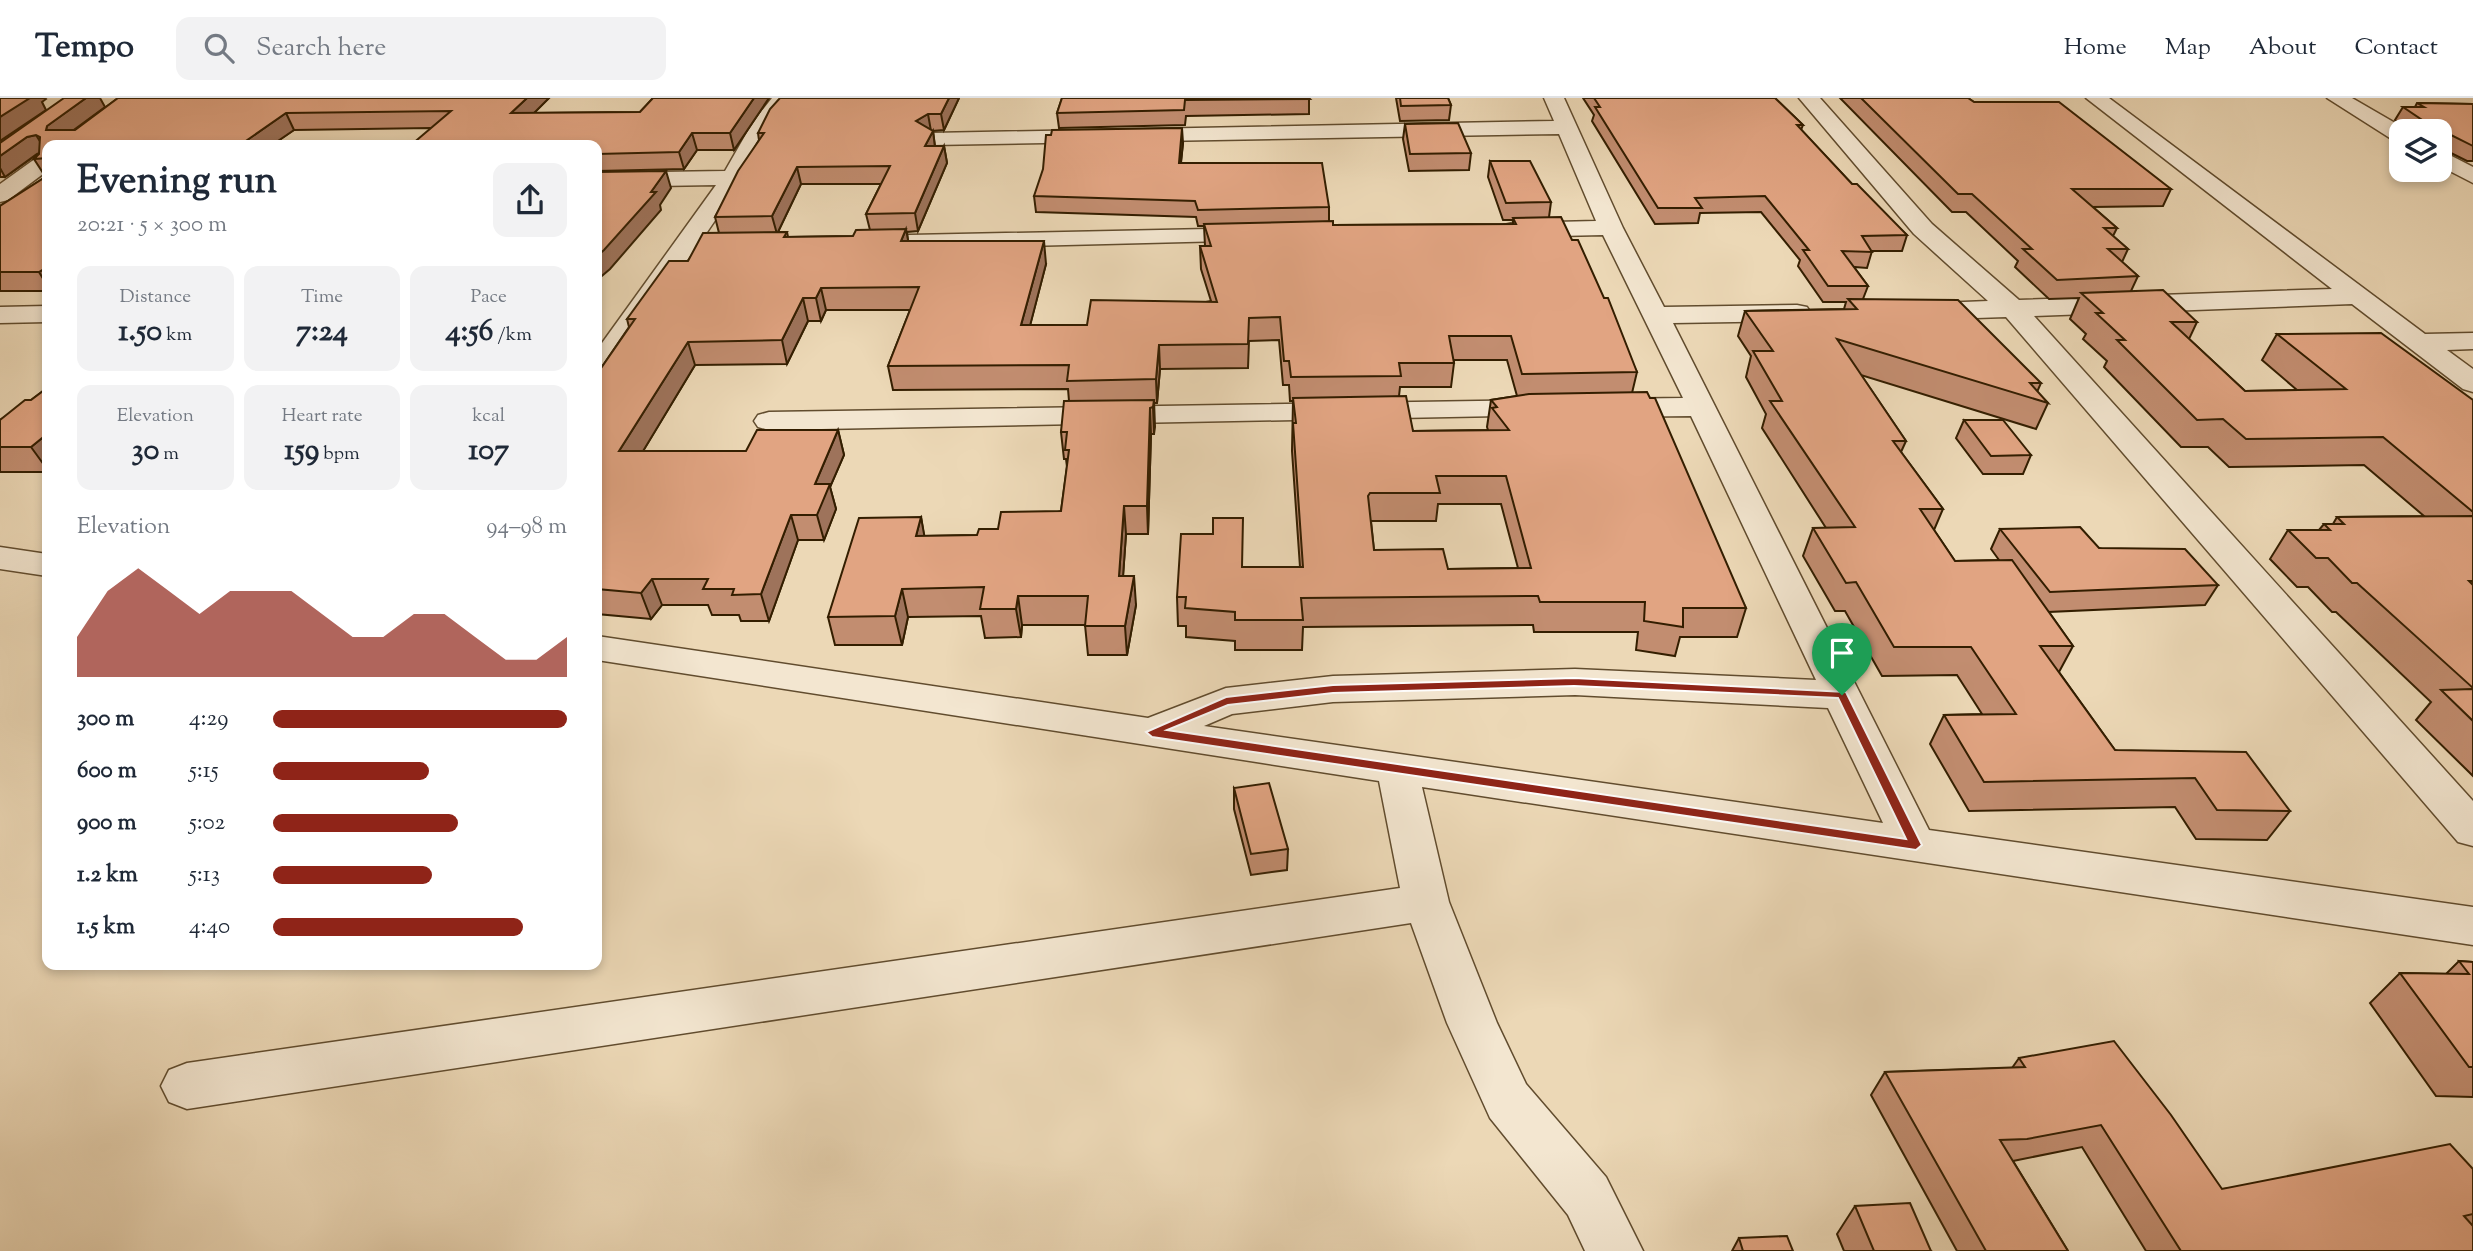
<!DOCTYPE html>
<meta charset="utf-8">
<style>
body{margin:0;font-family:"Sorts Mill Goudy",serif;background:#f2f2f3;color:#1f2937;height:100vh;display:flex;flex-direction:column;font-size:26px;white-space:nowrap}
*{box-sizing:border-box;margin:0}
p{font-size:23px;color:#747a83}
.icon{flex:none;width:38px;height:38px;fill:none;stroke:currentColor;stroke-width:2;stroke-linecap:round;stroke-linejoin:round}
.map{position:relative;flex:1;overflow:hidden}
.side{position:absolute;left:42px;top:42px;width:560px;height:830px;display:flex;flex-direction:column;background:#fff;border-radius:14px;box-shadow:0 4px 10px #0003}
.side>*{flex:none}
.controls{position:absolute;left:2389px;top:21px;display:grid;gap:14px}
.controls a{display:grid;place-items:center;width:63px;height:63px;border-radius:14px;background:#fff;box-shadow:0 4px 10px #0003;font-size:35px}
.pin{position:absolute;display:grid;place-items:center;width:60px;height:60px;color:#fff;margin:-72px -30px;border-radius:50% 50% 50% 0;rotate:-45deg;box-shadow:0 0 7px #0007}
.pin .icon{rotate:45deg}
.round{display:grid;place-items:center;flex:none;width:74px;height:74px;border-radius:14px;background:#f2f2f3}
.headline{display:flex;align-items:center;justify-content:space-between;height:119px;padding:0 35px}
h1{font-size:38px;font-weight:700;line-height:52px}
.metrics{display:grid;grid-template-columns:repeat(3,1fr);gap:10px;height:119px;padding:7px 35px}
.metrics div{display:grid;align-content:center;border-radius:14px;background:#f2f2f3;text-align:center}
.metrics b{font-size:30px;font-weight:700}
.metrics small{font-size:19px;font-weight:400}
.metrics p{font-size:19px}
.chart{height:196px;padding:14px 35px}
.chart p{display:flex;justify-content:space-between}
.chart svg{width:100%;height:126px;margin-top:7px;fill:#8f2418;opacity:.7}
ul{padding:0 35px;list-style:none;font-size:23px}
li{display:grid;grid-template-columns:112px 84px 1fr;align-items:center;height:52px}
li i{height:18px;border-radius:9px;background:#8f2418}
header{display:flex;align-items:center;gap:42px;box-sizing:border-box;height:98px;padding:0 35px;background:#fff;border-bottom:2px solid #e0e1e3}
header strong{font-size:33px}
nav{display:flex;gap:38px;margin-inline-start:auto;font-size:24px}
.search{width:490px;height:63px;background:#f2f2f3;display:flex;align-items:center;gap:18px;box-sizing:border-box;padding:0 24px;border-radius:14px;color:#747a83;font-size:26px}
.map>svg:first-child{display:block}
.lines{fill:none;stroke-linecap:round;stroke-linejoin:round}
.minor-casing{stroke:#614c2e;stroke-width:3}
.minor{fill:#f3e6d0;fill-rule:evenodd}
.wall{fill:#c28d70;stroke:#331e00;stroke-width:2;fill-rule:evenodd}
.shaded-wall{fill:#9e735b;stroke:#331e00;stroke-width:2}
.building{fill:#e1a482;stroke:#331e00;stroke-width:2;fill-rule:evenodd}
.route{fill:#8f2418;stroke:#fff;stroke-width:2;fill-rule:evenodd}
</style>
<header>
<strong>Tempo</strong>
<div class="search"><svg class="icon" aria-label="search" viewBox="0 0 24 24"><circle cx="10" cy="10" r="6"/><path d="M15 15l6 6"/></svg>Search here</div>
<nav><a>Home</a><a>Map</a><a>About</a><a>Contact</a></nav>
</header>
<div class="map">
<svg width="2473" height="1153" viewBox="0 0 2473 1153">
<rect width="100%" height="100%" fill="#ecd8b6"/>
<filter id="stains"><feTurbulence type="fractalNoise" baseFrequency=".00286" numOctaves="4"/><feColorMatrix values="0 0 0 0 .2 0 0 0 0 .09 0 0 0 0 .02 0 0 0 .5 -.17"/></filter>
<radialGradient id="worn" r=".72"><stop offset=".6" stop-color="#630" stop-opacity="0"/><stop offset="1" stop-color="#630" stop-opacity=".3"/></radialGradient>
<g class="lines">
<!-- minor casing -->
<g class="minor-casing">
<g id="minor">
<polygon points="772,0 793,0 772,26 744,80 703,140 758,142 761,147 758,152 749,154 692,155 607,278 597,281 597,252 716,87 597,89 597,75 725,73 753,24"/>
<path d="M1544,0H1564L1623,130L1664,209L1797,207L1807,209L1811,215L1807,221L1797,223L1673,225L1929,732L2473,809V847L1422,689L1449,804L1497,925L1526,986L1606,1079L1643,1153H1585L1568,1117L1490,1020L1447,925L1411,825L187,1011L169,1004L161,988L169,972L187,965L1400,790L1379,683L597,562V538L1148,620L1226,590L1333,578L1575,571L1816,582L1691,318L1608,319L1597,316L1593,310L1597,304L1608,301L1683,300L1603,137L1513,139L1504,137L1501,132L1504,127L1513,125L1596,123L1559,36L932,47L921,41L932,35L1554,23ZM1575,597L1828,610L1883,725L1204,628L1232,616L1333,604Z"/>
<polygon points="1799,0 1820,0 1932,126 2019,202 2332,191 2086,0 2109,0 2425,236 2473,235 2473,251 2447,252 2473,271 2473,294 2463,291 2352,206 2034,218 2473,703 2473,748 2458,744 2006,219 1916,222 1906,220 1903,214 1906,208 1916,206 1988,203 1914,136"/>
<polygon points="2327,0 2352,0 2409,33 2401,33 2401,43 2393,42"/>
<polygon points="2440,52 2473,69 2473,85 2440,68"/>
<polygon points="47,56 47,73 8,102 0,104 0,86 39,58"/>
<polygon points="1257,130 1266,132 1269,137 1266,142 862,152 853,150 850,145 853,140 862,138"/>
<polygon points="47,208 47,224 0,225 0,209"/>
<polygon points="1541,302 1552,305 1556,311 1552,317 769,332 758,329 754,323 758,317 769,314"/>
<polygon points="0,449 47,456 47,478 0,471"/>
</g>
</g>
<!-- minor -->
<use href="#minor" class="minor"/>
</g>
<!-- wall -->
<g class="wall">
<polygon points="118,0 549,0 534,15 640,14 653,0 769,0 734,52 697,52 684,71 597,73 597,47 431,30 294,32 272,47 47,47 47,193 0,193 0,108 47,78 45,78 34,61 39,55 5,79 0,79 0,45 105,9 73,32 75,32"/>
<path d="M959,0L944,32L933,33L935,48H944L947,65L918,133L907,134L908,143L1046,166L1030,227H1087L1211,203L1201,171L1200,148H1205L1204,128H1198L1196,119L1036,114L1034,98L1183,45L1181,65L1329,109V123L1333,127L1513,126V122H1503L1488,79L1490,63L1551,104L1549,119L1637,274L1632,295L1746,510L1737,539H1680L1675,558L1636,552L1638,534H1534L1533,527L1303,529L1302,552H1235V543L1186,539V528H1178L1177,499L1243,469H1300L1292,353L1293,303H1290L1289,287H1283L1279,242L1249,243L1248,270L1160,271L1157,305H1154V336H1151L1148,436H1126L1123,478L1136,507L1127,557H1088L1085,527H1022L1021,539L985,540L981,518L908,519L902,547H835L828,519L921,419L924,438L977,437L1061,413L1067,369L1066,361H1064L1061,334L1069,303L1068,291L893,292L888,268L910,212H826L821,223H808L787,266L695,267L643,353H746L838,332L844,357L830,389L836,411L824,442H798L769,523H741L739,517H712L708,507H662L651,521L597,516V276L629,229L627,221L688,163L719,135L715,119L759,42L758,35ZM801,86H881L866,116L870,132L853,138L788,139L787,134H778ZM1454,262H1507L1517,298L1491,302L1487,329L1488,332L1413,333L1399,298L1400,289H1451L1454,265ZM1438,406H1501L1518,470L1448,471L1374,452L1371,423H1436Z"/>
<polygon points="1062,0 1309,0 1309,16 1186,18 1185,27 1059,30 1057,15"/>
<polygon points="1396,0 1448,0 1451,7 1449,22 1400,23"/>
<polygon points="1583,0 1775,0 1803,27 1801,32 1852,86 1907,137 1902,153 1872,153 1867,170 1854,169 1868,188 1863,201 2041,285 2037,294 2048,305 2036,331 1861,277 1906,343 1901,354 1943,411 1934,432 1955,463 1999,462 1991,451 2000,431 2099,450 2218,487 2205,507 2049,514 2073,548 2059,574 2115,652 2290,713 2267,742 2196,741 2175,709 1969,713 1930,646 1944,617 1982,616 1957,577 1882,578 1845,513 1835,513 1803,458 1813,430 1826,430 1762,330 1766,316 1746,279 1751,258 1738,238 1745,213 1844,211 1846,204 1823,204 1798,168 1800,162 1761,114 1700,115 1698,125 1655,126 1592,23 1594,17"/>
<polygon points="1840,0 1968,0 1974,4 2171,91 2163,108 2093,109 2117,130 2113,138 2128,151 2122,164 2138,178 2131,193 2197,224 2189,241 2245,293 2297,292 2262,262 2277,236 2473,302 2473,678 2416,622 2431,604 2336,514 2332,514 2308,489 2297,489 2270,461 2288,432 2319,432 2324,426 2333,426 2337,419 2424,418 2364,367 2229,369 2208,349 2181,349 2104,269 2107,263 2083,241 2086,236 2070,221 2079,200 2049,201 2015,169 2018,163 1966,114 1952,114"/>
<polygon points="2417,5 2473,6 2473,63 2467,63 2441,50 2440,50 2440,33 2411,33 2395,22 2403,9 2415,9"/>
<polygon points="1405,26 1471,55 1469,72 1409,73 1403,41"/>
<polygon points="47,290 47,374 0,374 0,322 31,302"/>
<polygon points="1964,322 2031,357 2023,376 1983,376 1956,340"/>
<polygon points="1234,690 1288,751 1287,772 1251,777 1234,711"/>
<polygon points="2459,863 2473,864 2473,999 2436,998 2370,905 2400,875 2446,876"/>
<polygon points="2019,960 2222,1091 2473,1071 2473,1153 2146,1153 2082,1049 2013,1063 2068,1153 1957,1153 1871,997 1885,974 2012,970"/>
<polygon points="1855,1108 1931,1153 1844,1153 1837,1136"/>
<polygon points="1739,1140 1793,1153 1732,1153"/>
</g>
<!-- shaded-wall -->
<g class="shaded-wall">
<polygon points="19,0 45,0 46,1 42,4 46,12 0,43 0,19"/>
<polygon points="86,0 100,0 105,9 56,45 46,32 47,28"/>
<polygon points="527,0 549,0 517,32 511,15"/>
<polygon points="754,0 769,0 734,52 730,35"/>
<polygon points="949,0 959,0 944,32 941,16"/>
<polygon points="286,15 294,32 272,47 240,47"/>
<polygon points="928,16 931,33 916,23"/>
<polygon points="1182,30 1183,45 1179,81 1179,65"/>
<polygon points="933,33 935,50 925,48"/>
<polygon points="692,35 697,52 684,71 679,54"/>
<polygon points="2449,36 2441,50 2440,50 2440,48 2446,38"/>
<polygon points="36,37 46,53 37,56 5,79 0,70 0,58 27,39"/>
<polygon points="944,48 947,65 918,133 915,115"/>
<polygon points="797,69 801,86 777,136 772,118"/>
<polygon points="666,73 671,90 660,107 661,112 610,171 597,182 597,158 651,94"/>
<polygon points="906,131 910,153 901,143"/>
<polygon points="1044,143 1046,166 1024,251 1021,227"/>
<polygon points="47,169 47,187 39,174"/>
<polygon points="821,190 826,212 821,223 816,200"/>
<polygon points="803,200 808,223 787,266 782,242"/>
<polygon points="688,244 695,267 628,378 619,353"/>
<polygon points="1159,247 1160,271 1157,305 1156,281"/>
<polygon points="1154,302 1155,329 1154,336 1153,309"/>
<polygon points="1150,310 1151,336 1148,436 1147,408"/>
<polygon points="838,332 844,357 830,389 836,411 824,442 817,417 815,386"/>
<polygon points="47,336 47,371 31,349"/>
<polygon points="1124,408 1126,436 1121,507 1119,478"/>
<polygon points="791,417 798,442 769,523 761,496"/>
<polygon points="921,419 926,447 916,438"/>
<polygon points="1134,478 1136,507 1127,557 1125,528"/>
<polygon points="652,481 662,507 651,521 641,495"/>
<polygon points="902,491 908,519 902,547 895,518"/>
<polygon points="1018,498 1022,527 1021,539 1016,511"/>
</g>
<!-- building -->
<g class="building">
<polygon points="0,0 30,0 0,19"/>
<polygon points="64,0 86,0 47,28 46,32 75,32 118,0 527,0 511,15 640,14 653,0 754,0 730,35 692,35 679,54 597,56 597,47 411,47 451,13 286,15 240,47 47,47 47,60 34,61 39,56 40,39 36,37 27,39 0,58 0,45"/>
<polygon points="780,0 949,0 941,16 928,16 916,23 933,33 925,48 944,48 915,115 866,116 890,68 797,69 772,118 715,119 738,73 764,35 758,35 770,11"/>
<polygon points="1062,0 1309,0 1310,1 1185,2 1184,12 1057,15"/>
<polygon points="1400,0 1448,0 1451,7 1401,8"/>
<polygon points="1594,0 1775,0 1803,27 1797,27 1852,86 1857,86 1907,137 1862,138 1872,154 1842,153 1868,188 1828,188 1803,152 1809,152 1765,98 1695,100 1702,110 1658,110 1595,9 1600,9"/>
<polygon points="1861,0 1968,0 1974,4 2059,4 2171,91 2072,91 2117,130 2104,130 2128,151 2108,151 2138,178 2057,182 2023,151 2032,151 1972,96 1958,96"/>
<polygon points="2417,5 2473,6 2473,48 2449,36 2446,38 2403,9 2424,9"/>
<polygon points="1458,25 1471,55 1410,56 1405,26"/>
<polygon points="1182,30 1179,65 1322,65 1329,109 1198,112 1195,103 1034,98 1043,71 1046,37 1051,37 1052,32"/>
<polygon points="1490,63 1530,63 1551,104 1506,105"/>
<polygon points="666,73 651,94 656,94 604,152 597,158 597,74"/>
<polygon points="47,78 47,169 39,174 0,174 0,108"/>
<polygon points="1561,119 1572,142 1578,142 1604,200 1608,200 1637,274 1522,276 1511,238 1449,238 1454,265 1399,265 1401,278 1291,279 1289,263 1284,263 1280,219 1249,220 1248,246 1159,247 1156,281 1067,283 1069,267 888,268 919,189 821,190 816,200 803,200 782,242 688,244 619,353 746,353 757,332 838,332 815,386 830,386 817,417 791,417 761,496 732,497 734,491 703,491 708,481 652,481 641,495 597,491 597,276 635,221 627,221 669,163 688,163 703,135 787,134 784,139 853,138 856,132 906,131 901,143 1044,143 1021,227 1087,227 1091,202 1217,204 1200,148 1211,148 1204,126 1333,123 1333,127 1516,126 1513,120"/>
<polygon points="2163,192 2197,224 2171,224 2245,293 2346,291 2277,236 2381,235 2473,302 2473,414 2383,339 2246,341 2223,321 2197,322 2117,242 2125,242 2096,215 2103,215 2081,195"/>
<polygon points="1848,201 1958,202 2041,285 2030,285 2048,305 1837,241 1906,343 1893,343 1943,411 1920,411 1955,463 2012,462 2073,548 2040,548 2115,652 2246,654 2290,713 2217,712 2195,680 1984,684 1944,617 2016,616 1971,549 1894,549 1856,484 1846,485 1813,430 1855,429 1770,303 1782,303 1753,253 1773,253 1745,213 1857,211"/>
<polygon points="47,290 47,336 31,349 0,349 0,322 25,302 31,302"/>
<path d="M1647,294L1650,300H1655L1746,510H1683V529L1644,523L1645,504H1540L1538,498L1301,500L1303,522H1235V514L1185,510L1186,499H1177L1181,436H1213V420H1243L1242,469H1303L1293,325H1296L1293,300L1406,298L1413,333L1509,332L1492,310L1497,309L1491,302L1529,296ZM1436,378H1506L1531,470L1448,471L1443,451L1374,452L1368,398L1370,395H1440Z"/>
<polygon points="1154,302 1153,309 1150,310 1147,408 1124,408 1119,478 1134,478 1125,528 1085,528 1088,498 1018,498 1016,511 980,511 984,489 902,491 895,518 828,519 859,420 921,419 916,438 977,437 979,431 998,431 1001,414 1061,413 1069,352 1065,352 1067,334 1061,334 1064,303"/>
<polygon points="1964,322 2003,322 2031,357 1991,358"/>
<polygon points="2473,418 2473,483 2469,483 2473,487 2473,590 2357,485 2352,485 2328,460 2316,460 2288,432 2330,432 2324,426 2344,426 2337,419"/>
<polygon points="2080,429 2099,450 2185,451 2218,487 2050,494 2000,431"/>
<polygon points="2473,591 2473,623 2441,592"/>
<polygon points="1269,685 1288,751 1251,756 1234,690"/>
<polygon points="2459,863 2473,864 2473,969 2469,969 2400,875 2469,876"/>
<polygon points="2114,943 2171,1017 2222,1091 2450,1046 2473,1071 2473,1116 2464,1118 2473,1128 2473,1153 2181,1153 2101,1027 2027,1041 2000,1042 2068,1153 1986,1153 1885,974 2025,969 2019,960"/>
<polygon points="1910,1105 1931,1153 1874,1153 1855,1108"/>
<polygon points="1787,1138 1793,1153 1743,1153 1739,1140"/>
</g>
<!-- route -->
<path class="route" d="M1574,580L1846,594L1922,747L1916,752L1152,639L1146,634L1226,599L1333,587ZM1574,588L1838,600L1906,741L1167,632L1228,607L1333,595Z"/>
<rect width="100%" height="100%" filter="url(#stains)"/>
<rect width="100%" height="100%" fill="url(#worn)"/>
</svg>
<div class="controls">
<a><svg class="icon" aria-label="layers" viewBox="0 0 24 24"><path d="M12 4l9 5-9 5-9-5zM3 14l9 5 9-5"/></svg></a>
</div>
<div class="pin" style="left:1842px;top:597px;background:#1e9e55"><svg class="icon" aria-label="arrive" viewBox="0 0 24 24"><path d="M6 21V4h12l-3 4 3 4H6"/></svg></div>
<section class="side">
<div class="headline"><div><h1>Evening run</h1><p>20:21 · 5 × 300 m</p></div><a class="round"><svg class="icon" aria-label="share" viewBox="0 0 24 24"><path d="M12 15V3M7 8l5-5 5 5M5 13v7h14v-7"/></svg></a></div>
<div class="metrics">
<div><p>Distance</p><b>1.50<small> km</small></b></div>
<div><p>Time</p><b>7:24</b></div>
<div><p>Pace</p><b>4:56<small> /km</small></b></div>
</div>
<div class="metrics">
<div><p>Elevation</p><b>30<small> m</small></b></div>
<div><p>Heart rate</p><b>159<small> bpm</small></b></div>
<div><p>kcal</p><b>107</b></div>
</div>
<div class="chart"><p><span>Elevation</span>94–98 m</p>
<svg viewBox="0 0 160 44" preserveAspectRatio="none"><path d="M0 44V30L10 14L20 6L30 14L40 22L50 14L60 14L70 14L80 22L90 30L100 30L110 22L120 22L130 30L140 38L150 38L160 30V44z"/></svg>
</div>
<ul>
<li><b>300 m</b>4:29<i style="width:100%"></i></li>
<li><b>600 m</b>5:15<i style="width:53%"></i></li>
<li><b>900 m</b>5:02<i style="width:63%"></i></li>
<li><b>1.2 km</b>5:13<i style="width:54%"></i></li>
<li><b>1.5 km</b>4:40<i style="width:85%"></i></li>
</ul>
</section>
</div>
